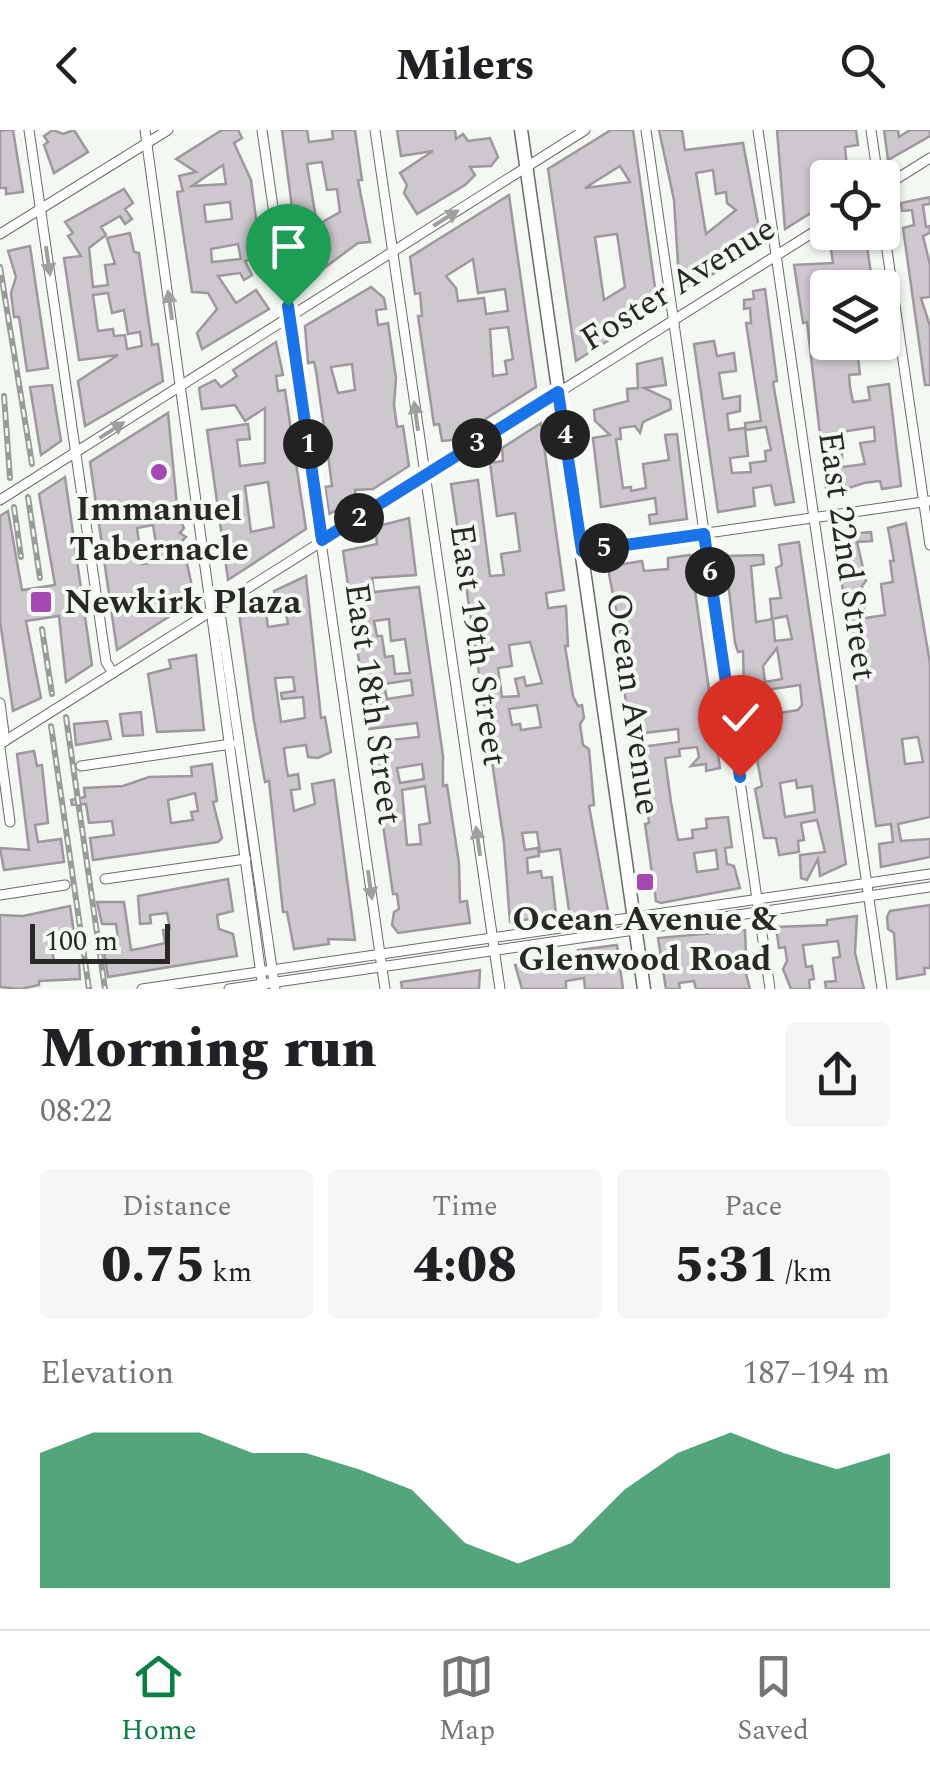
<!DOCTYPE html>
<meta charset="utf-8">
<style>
body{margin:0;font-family:Spectral,serif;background:#f6f6f6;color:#202124;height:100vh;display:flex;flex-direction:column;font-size:38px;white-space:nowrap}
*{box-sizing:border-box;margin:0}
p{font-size:32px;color:#757577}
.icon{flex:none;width:55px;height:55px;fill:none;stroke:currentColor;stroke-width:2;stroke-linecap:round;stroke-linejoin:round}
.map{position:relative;height:859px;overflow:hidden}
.sheet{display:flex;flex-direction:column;background:#fff;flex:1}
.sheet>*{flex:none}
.fabs{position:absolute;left:810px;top:30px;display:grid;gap:20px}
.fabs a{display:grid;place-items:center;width:90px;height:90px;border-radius:10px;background:#fff;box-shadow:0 2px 8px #0004;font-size:50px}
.scale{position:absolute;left:30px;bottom:25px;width:140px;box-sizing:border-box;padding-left:10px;border:5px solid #282927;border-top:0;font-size:28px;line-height:35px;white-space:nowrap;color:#282927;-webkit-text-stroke:8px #f3f9f2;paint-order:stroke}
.pin{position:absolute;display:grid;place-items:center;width:85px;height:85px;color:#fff;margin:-102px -42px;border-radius:50% 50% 50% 0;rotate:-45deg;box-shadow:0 0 10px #0007}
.pin .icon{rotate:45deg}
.km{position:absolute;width:50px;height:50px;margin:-25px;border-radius:50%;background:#222;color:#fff;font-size:28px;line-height:50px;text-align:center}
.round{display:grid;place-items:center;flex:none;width:105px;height:105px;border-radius:10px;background:#f6f6f6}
.head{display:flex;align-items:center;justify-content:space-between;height:170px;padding:0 40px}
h1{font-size:55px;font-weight:800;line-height:75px}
.stats{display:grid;grid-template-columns:repeat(3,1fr);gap:15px;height:170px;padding:10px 40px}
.stats div{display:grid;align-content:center;border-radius:10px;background:#f6f6f6;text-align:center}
.stats b{font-size:50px;font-weight:800}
.stats small{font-size:28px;font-weight:400}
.stats p{font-size:28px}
.chart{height:280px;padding:20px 40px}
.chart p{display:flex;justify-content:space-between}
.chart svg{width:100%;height:180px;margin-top:10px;fill:#0b8043;opacity:.7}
header{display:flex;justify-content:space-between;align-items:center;height:130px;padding:0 40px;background:#fff;font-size:45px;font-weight:800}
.tabs{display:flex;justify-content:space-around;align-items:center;height:140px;border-top:2px solid #e0e0e0;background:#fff;font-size:28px;color:#757577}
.tabs a{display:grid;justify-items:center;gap:5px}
.tabs .current{color:#0b8043}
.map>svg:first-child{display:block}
.building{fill:#cdc7ce;stroke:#9e989e;stroke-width:2.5;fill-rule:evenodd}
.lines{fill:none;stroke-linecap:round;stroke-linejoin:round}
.street-casing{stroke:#686c66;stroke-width:11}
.secondary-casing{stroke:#686c66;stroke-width:15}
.street{stroke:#fff;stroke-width:9}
.secondary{stroke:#fff;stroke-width:12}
.rail-casing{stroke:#989b97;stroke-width:6}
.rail{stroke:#f3f9f2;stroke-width:2.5;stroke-dasharray:8;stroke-linecap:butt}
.oneway{fill:#9e9f9e}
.route-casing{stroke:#fff;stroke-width:20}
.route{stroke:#1a73e8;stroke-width:12}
.poi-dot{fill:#a548b2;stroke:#f3f9f2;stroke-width:4}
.labels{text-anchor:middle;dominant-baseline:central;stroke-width:8;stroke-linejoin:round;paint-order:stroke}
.street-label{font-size:35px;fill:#282927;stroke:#f3f9f2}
.poi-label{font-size:35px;font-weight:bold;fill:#282927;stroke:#f3f9f2}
</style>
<header><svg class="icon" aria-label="back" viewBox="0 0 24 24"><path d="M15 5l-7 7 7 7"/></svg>Milers<svg class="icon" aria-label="search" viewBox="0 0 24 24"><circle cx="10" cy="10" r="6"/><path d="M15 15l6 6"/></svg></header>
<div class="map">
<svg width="930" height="859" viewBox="0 0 930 859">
<rect width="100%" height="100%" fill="#f3f9f2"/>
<!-- building -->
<g class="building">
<polygon points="6,0 13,0 23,62 6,64 6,58 0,58 0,1"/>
<polygon points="53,0 63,4 74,0 88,22 54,43 44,15 48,12 44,6"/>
<path d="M222,0H238L242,8L234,13L251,50L261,128L245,131L252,145L244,150L240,143L218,146L236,173L256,160L269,179L202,219L197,203L217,179L208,163L192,162L177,62L183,61L179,46L196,42L176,29ZM223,35L226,54L192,56L205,47ZM230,72L232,89L206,92L204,75ZM238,114L241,129L212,132L211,119Z"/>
<path d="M282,0H307L309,12L333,9L332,0H355L362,50H358L370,112L358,113L312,147L297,130L302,126L297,119L307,112L295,101ZM322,32L327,60L337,59L340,82L317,95L307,34Z"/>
<polygon points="397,0 455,0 456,9 463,4 468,11 490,8 498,27 491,36 470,37 475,45 465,55 417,84 404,63 407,55 400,43 433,21 401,26"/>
<path d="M611,0H633L658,179L576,231L548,39ZM620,36L630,52L585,58ZM617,104L625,157L604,170L595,107Z"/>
<path d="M659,0H682L685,20L743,13L762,114L682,163L680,149L686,146L678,134L674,70ZM713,40L716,64L726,62L727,73L736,80L706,104L696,43Z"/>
<polygon points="777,0 856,0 858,15 845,17 848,48 828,48 828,66 821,67 825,74 785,99"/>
<polygon points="884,0 898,0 899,7 910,0 930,0 930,6 888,30"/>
<path d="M124,59L133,73L125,79L132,89L125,94L120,86L101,97L106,105L89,118L93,157L108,155L105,135L115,134L107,108L130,103L134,122L139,123L152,215L158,214L163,251L85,296L78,251L118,225L79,230L64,128L81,126L68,106L73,103L65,92ZM108,163L112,183L124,180L128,204L140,202L142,216L127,219L125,205L114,206L113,199L98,201L93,165Z"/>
<path d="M509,65L536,257L468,300L457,301L452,310L442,311L439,294L434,295L418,186H422L420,163L415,164L410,127ZM473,129L478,163L505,159L508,181L486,184L484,168L458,171L456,158L446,146ZM508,197L513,229L505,231L507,244L493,246L490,199Z"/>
<polygon points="930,67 930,74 923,75 926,97 930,96 930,103 923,106 930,135 930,167 921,168 930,196 930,255 925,255 903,98 914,95 912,80 902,81 901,73"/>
<polygon points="852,102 865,102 873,158 823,158 828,219 883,213 885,227 858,228 860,244 849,245 850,257 853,272 870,270 868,257 889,254 901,356 882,359 880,351 864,353 827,365 821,315 842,314 842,337 865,334 860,313 875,311 874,297 820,305 807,192 803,193 794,135 833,133 830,113 842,112 841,106"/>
<polygon points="30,116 48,238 27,241 19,187 14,187 11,163 16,147 8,121"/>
<path d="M371,157L384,168L386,179L376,180L378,195L388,193L396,248L394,275L397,297L403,296L409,336L373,359L355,360L356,370L329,384L325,357L332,356L330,340L316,241L314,232L308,233L305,196ZM352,234L355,260L338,263L331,237Z"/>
<polygon points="765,159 777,251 773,252 775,264 794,372 775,375 771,355 753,358 755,376 718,382 694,214 714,211 717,226 734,223 736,241 719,243 723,269 740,266 740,281 727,284 729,300 745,298 748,326 730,328 732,343 751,342 750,333 766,331 765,321 771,320 766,297 746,300 745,293 761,291 746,193 751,193 750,178 744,179 744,170 754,169 753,161"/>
<path d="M276,212L283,245L276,246L278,261L285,260L306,399L228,450L207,300L248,294L250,309L237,310L240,336L265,333V278L245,291L235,275L202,279L199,258L215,250L221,257L237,246L233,240ZM268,352L274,397L251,402L245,356Z"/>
<polygon points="662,228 666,255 644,258 670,270 671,279 643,292 640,303 635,296 620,298 621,309 616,309 623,358 631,357 631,361 646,358 643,334 669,330 665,305 677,304 687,389 650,394 649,385 657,384 655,368 601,377 593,308 610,305 595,291 594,280 628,271 627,259 638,258 637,234"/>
<polygon points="52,255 61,311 41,325 30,257"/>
<path d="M168,283L178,386L184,398L180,403L186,407L182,411L195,470L117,520L90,332ZM153,395L159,432L142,434L137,398Z"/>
<path d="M541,293L564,460L546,463L548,478L566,476L568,516H565L573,566L578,576L582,575L584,588L580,594L583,615L589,619L594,675L589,676L608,781L570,787L560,719L540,722L537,702L522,703L525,720L538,718L539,726L527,728L528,743L541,741L542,748L552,747L556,785L510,792L504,713L451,354L478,350L490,446L504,445L501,424L520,421L515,383L497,386L490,333L503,331L502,318ZM530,512L542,553L526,556L524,547L515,549L519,566L502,567L498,538L512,536L509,515ZM537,575L541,597L521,600L520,594L512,595L509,579Z"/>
<polygon points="65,347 92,535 66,552 59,486 26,491 41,568 13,581 0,491 0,386 8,381 22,460 55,455 39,364"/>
<path d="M409,388L416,445L372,448L374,462L419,457L443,626V656L447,655L459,733L460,772L467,771L470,793L398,803L392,795L394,782L399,779L397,764H393L371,612L419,607L417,593L369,599L343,421L377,414L375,397ZM389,489L391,511L405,509L410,543L395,544L393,526L385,527L382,506H377L374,491ZM411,550L413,565L387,569L384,554ZM422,634L424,649L400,653L397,638ZM425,656L430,693L419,695L421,714L407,715L402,660Z"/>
<path d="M906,393L930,533V687L898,694L901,711L930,709V727L881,737L879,714L893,712L891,694L876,696L835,405L871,402L872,411L857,412L866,451L862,456L865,488L885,485L881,454L893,452L890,431H894L888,398ZM918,607L923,632L905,634L902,609Z"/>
<path d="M799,412L846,734L820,746L818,729L807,750L801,748L800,725L825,722L817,690L801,693L804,710L798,711L799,722L779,725L776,708H764L755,659L762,656L744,560L743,521L738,522L735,513L727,442V426L763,425L764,434L751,436L756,492L773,489L775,511L792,509L787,486L772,489L770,469L781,468L776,438L782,435L779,415ZM777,518L782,549L765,552L763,536ZM800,555L802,575L798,580L773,584L766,560ZM796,650L797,658L812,656L815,682L785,687L780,653Z"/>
<path d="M690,425L720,638L706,641V634L691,636L699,627L697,617L679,619L680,626L665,628L671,672L678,710L693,708L692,700L707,698L706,689L728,687L732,717L725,718L727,734L734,736L740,758L661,773L656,771L645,694L649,693L647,675L643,676L632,618L679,612L678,599L635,604L631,577L626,578L621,506L609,444L610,436L642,431L644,441L668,439V428ZM716,720L718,739L697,742L694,723Z"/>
<path d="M306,446L321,588L325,587L331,622L318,628L308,627L306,615L284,618L286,635L288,646L298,644L300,659L291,660L294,681L315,674L312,654L334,650L355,810L328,809L329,814L294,819L287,782H283L269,651L265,652L254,591L239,483L265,476L268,497L288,494L285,478L266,480L265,471L275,470L274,461ZM293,547L295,561L281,563L282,569L303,567L305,588L281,592L275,548Z"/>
<polygon points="196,525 204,600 157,602 148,544 171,538 169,530"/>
<polygon points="141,582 143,605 123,606 120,584"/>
<polygon points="107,591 111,609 76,615 74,594"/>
<polygon points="34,621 37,636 42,635 48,693 35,695 38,712 61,709 64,732 4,740 0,718 29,720 17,624"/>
<path d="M212,634L217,671L213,672L222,708L218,712L93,730L90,708L114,705L112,691L89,693L86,674L72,675L71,670L85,667L84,658L123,656L149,647L192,646L191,637ZM195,663L198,681L191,682L193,690L171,693L168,670Z"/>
<polygon points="228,749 233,781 217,785 219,799 233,804 237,826 108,847 104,822 118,821 118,808 116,794 102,794 97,772 124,772 131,820 143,818 165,813 163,800 170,799 167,783 150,785 151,793 140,794 138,766"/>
<polygon points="930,775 930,838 924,838 925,844 897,849 894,803 888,799 887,787 890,781"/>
<polygon points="70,776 74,803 50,806 54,832 79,831 80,849 39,851 39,855 21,859 0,857 0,785 23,786"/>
<polygon points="857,786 855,823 864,859 826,859 825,852 836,851 833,828 840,827 838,811 803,815 806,837 812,836 814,849 809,850 810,859 791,859 783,839 787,831 785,817 779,818 776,797 827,795 827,790"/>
<polygon points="745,800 746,824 741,824 750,859 696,859 694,851 679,853 680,859 666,859 658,808"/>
<polygon points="617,815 623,859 585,859 584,848 566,851 566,859 522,859 515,835 580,831 578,820"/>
<polygon points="480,840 479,859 402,859 401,852"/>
</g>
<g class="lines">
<!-- street casing -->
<g class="street-casing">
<g id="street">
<polyline points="29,0 106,532 113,543"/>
<polyline points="145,0 263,859"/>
<polyline points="262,0 385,859"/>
<polyline points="375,0 500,859"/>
<polyline points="646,0 770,859"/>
<polyline points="758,0 882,859"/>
<polyline points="871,0 878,48"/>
<polyline points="882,58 930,28"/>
<polyline points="882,86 930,415"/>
<polyline points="0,104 168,0"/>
<polyline points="0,370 585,0"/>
<polyline points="582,421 930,371"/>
<polyline points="214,479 221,489 275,859"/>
<polyline points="0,573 5,611"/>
<polyline points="0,614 828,93"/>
<polyline points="0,618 10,692"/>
<polyline points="81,636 231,614"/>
<polyline points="105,749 246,729"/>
<polyline points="0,765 65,755"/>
<polyline points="142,859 930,744"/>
<polyline points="229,859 930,757"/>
</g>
</g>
<!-- secondary casing -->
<g class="secondary-casing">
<polyline id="secondary" points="521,0 644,859"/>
</g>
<!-- street -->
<use href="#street" class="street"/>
<!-- secondary -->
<use href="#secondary" class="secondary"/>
<!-- rail casing -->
<g class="rail-casing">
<g id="rail">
<polyline points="0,137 32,334"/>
<polyline points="4,266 10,348"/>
<polyline points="28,367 40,448"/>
<polyline points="14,377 21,427"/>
<polyline points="42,499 52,564"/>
<polyline points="66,587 105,859"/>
<polyline points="51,596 89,859"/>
</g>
</g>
<!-- rail -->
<use href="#rail" class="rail"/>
</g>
<!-- one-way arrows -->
<defs><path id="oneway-solid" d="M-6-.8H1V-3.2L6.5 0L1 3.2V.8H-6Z" transform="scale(2.5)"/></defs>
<g class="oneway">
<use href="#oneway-solid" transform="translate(446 88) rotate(-32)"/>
<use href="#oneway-solid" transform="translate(48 131) rotate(82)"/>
<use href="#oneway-solid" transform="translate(170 175) rotate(-98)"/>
<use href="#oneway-solid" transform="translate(416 286) rotate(-98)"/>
<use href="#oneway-solid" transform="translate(112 300) rotate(-33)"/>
<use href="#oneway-solid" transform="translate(478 711) rotate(-98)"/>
<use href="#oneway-solid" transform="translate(370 755) rotate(82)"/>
</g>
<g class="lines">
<!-- route casing -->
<g class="route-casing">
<polyline id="route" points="288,176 322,410 558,262 582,421 704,404 740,647"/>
</g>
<!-- route -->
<use href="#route" class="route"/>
</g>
<!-- markers -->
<g class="poi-dot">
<circle cx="159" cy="342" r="10"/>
<rect x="29" y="460" width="24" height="24" rx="5"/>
<rect x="635" y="742" width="20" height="20" rx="5"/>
</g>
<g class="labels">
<!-- street labels -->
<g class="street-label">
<text transform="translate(678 154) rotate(-32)">Foster Avenue</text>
<text transform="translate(847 426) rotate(82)">East 22nd Street</text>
<text transform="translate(478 515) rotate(82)">East 19th Street</text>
<text transform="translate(373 574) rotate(82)">East 18th Street</text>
<text transform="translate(633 574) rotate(82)">Ocean Avenue</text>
</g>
<!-- poi labels -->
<g class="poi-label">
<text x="159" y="379">Immanuel<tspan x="159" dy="40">Tabernacle</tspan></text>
<text x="64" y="472" text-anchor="start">Newkirk Plaza</text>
<text x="645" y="789">Ocean Avenue &amp;<tspan x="645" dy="40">Glenwood Road</tspan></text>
</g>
</g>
</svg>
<div class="fabs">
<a><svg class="icon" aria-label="locate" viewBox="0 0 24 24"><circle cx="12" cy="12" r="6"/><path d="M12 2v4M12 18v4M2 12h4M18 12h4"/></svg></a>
<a><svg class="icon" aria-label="layers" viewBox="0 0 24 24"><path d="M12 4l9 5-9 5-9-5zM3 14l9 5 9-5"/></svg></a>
</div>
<div class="scale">100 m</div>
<div class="pin" style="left:288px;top:176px;background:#1e9e55"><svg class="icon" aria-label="arrive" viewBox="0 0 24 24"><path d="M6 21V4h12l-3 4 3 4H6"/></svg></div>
<div class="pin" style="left:740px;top:647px;background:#d93025"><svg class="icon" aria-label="check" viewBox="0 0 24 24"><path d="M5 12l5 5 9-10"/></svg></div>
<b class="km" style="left:308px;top:314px">1</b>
<b class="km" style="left:359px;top:388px">2</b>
<b class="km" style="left:477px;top:313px">3</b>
<b class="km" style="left:565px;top:305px">4</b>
<b class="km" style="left:604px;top:418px">5</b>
<b class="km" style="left:710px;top:442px">6</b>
</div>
<section class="sheet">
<div class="head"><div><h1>Morning run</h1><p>08:22</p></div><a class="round"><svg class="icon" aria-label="share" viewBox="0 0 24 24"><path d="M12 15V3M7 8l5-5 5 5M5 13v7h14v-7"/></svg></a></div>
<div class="stats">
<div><p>Distance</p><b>0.75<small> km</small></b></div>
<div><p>Time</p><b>4:08</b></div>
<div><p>Pace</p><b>5:31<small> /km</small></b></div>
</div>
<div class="chart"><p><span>Elevation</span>187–194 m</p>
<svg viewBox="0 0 160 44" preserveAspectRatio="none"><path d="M0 44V11L10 6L20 6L30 6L40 11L50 11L60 15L70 20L80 33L90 38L100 33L110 20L120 11L130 6L140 11L150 15L160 11V44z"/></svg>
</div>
</section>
<nav class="tabs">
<a class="current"><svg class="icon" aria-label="home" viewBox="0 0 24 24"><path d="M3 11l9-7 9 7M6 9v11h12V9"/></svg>Home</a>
<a><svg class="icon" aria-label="map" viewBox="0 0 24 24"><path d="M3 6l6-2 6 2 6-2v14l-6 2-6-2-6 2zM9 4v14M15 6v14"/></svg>Map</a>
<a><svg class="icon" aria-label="saved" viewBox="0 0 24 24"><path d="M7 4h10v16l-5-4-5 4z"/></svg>Saved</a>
</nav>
